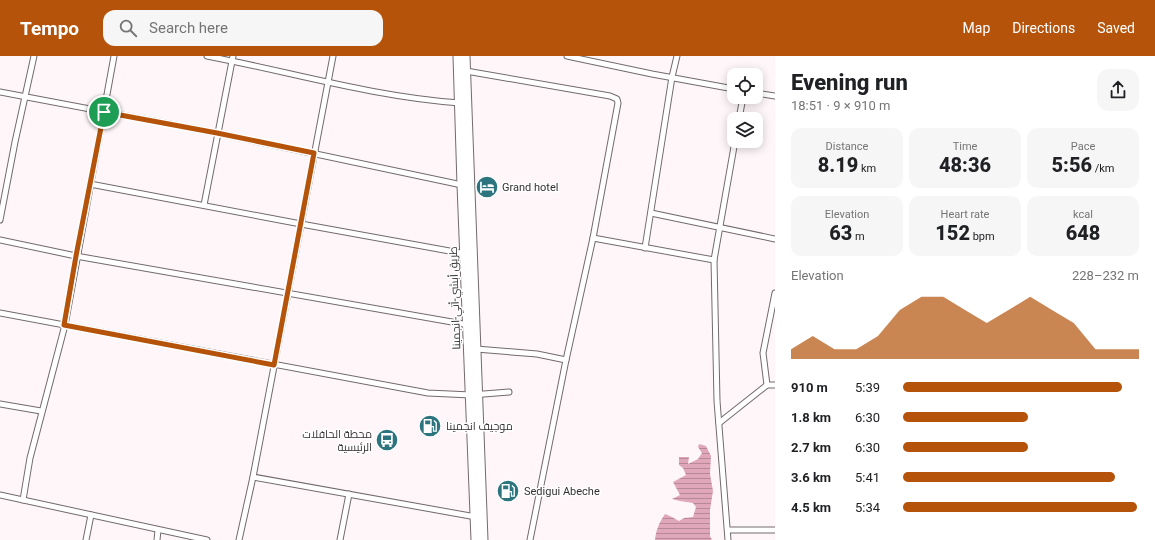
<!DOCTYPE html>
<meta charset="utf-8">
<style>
body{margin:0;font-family:Roboto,Cairo,sans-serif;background:#f6f6f6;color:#202124;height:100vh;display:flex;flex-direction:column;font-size:15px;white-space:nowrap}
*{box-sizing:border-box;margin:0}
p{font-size:13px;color:#757577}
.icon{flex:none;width:22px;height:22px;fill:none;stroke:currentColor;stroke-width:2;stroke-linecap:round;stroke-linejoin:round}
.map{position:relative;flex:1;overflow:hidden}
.drawer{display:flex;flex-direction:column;background:#fff;width:380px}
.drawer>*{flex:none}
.buttons{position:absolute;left:727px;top:12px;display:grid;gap:8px}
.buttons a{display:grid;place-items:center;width:36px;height:36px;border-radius:8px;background:#fff;box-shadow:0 2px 10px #0003;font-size:20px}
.pin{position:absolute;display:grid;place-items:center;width:34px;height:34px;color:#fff;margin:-17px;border:2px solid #fff;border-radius:50%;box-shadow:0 1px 4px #0007}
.round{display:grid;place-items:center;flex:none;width:42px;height:42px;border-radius:12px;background:#f6f6f6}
.headline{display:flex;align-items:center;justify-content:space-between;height:68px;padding:0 16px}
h1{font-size:22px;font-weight:800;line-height:30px}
.stats{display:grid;grid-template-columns:repeat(3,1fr);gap:6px;height:68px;padding:4px 16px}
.stats div{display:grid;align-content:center;border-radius:10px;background:#f6f6f6;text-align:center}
.stats b{font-size:20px;font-weight:800}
.stats small{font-size:11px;font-weight:400}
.stats p{font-size:11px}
.chart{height:112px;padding:8px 16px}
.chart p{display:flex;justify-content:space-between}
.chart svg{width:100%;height:72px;margin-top:4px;fill:#b45309;opacity:.7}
ul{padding:0 16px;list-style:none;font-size:13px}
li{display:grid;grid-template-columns:64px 48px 1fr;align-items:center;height:30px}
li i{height:10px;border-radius:5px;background:#b45309}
header{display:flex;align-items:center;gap:24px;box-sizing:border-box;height:56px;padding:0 20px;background:#b45309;color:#fff}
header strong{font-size:19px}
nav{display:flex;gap:22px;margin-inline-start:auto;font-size:14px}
.search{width:280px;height:36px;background:#f6f6f6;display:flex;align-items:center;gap:10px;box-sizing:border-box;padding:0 14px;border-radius:12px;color:#757577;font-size:15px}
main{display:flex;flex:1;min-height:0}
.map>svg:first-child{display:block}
.water{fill:url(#water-rules)}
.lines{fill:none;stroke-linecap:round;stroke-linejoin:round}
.minor-casing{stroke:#726a6d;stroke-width:7}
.trunk-casing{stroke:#726a6d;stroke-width:11}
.minor{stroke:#fff;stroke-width:5}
.trunk{stroke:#fff;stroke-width:9}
.route-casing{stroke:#fff;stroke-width:8}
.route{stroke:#b45309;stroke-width:5}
.labels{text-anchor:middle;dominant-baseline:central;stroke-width:3;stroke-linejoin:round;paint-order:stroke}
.poi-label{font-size:11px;fill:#353132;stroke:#fff;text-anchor:start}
.street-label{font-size:11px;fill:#353132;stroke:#fff}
</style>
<header>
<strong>Tempo</strong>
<div class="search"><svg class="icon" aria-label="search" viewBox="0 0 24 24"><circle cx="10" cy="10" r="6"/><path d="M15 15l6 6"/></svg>Search here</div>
<nav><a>Map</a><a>Directions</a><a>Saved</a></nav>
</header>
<main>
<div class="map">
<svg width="775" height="484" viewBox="0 0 775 484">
<defs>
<pattern id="water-rules" width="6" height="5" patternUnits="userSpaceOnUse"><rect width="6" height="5" fill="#e0a7ba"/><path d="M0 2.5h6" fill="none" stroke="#b68998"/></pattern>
</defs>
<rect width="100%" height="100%" fill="#fef6f8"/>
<!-- water -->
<path class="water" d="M699,388L706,390L711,400L710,418L713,435L710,454V480L712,484H655C656,474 659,467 665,458L672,461L679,465L684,462L693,461L696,451L693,447L680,445L672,443L680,439L673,426L686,419L683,412L679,409V401H689L688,408L698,403L702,397L698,391Z"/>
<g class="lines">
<!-- minor casing -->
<g class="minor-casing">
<g id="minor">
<path d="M207,0C291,16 374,41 460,47"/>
<polyline points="567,0 652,18 734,33"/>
<polyline points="466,15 610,40 617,43 618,47 593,182 566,304 530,484"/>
<polyline points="0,36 217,77 462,129"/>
<polyline points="756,37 775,40"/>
<polyline points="739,63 743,41"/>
<polyline points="90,128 301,168 466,198"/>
<polyline points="204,149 233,0"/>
<polyline points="651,157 775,183"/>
<polyline points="0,164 15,86 34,0"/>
<polyline points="593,182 714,204"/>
<polyline points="0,184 76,200 469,269"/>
<polyline points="645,192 672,21 677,0"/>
<polyline points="0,257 428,337 471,339 509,336"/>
<polyline points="476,293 537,298 566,304"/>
<polyline points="767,329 763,297 775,237"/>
<polyline points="0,348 41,355"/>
<polyline points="719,367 767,329 775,329"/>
<polyline points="253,421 476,461"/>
<polyline points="0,439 207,484"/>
<polyline points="23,444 30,402 65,269 114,0"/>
<polyline points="728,474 775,474"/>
<polyline points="86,484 91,459"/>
<polyline points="157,484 158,474"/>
<polyline points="239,484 253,421 333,0"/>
<polyline points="340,484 349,438"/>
<polyline points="728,484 717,345 714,204 735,85"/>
</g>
</g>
<!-- trunk casing -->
<g class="trunk-casing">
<g id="trunk">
<polyline points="458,0 462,129 476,484"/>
<polyline points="465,0 483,484"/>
</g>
</g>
<!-- minor -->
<use href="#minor" class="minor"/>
<!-- trunk -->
<use href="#trunk" class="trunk"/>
</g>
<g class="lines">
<!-- route casing -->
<g class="route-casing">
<polygon id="route" points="104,56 217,77 314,97 274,309 64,269 76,200"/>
</g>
<!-- route -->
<use href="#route" class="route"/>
</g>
<!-- icons -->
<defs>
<g id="hotel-disc" transform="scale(1.15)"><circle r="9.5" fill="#2d757e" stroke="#fff"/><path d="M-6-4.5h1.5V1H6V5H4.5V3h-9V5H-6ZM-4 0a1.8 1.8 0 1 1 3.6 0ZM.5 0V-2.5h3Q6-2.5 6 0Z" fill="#fff"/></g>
<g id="fuel-disc" transform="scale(1.15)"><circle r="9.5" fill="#2d757e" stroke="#fff"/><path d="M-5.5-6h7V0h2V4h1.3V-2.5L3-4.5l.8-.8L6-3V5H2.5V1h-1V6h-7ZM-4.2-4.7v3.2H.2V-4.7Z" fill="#fff"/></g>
<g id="bus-disc" transform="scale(1.15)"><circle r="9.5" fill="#2d757e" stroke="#fff"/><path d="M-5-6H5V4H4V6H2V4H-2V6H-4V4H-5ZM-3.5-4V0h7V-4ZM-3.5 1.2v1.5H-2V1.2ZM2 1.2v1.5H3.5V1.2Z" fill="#fff"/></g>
</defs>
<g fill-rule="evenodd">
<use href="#hotel-disc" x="487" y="131"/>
<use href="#fuel-disc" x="430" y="370"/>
<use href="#bus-disc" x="387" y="384"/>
<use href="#fuel-disc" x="508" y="435"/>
</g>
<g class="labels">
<!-- poi labels -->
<g class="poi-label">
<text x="502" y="131">Grand hotel</text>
<text x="446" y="370">موجيف انجمينا</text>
<text x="372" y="378" text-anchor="end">محطة الحافلات<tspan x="372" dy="13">الرئيسية</tspan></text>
<text x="524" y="435">Sedigui Abeche</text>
</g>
<!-- street labels -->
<g class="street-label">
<text transform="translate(455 242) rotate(-92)">طريق أبشي-أتي-انجمينا</text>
</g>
</g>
</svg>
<div class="buttons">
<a><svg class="icon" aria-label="locate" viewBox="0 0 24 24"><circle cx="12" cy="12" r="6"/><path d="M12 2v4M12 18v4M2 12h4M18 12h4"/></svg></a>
<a><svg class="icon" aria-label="layers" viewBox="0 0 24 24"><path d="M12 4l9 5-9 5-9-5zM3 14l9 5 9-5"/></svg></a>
</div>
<div class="pin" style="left:104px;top:56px;background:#1e9e55"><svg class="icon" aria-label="arrive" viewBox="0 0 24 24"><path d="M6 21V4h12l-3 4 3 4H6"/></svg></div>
</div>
<section class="drawer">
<div class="headline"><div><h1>Evening run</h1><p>18:51 · 9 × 910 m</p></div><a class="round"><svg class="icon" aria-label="share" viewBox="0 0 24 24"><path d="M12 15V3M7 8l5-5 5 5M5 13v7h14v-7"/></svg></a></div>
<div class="stats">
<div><p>Distance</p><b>8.19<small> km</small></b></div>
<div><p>Time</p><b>48:36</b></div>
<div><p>Pace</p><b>5:56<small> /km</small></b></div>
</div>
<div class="stats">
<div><p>Elevation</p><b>63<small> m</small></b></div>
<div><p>Heart rate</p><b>152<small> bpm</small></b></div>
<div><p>kcal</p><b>648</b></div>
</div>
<div class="chart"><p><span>Elevation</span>228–232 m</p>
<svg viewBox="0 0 160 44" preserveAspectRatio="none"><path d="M0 44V38L10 30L20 38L30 38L40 30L50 14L60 6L70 6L80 14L90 22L100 14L110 6L120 14L130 22L140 38L150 38L160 38V44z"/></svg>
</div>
<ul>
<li><b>910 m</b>5:39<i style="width:93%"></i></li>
<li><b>1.8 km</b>6:30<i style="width:53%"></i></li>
<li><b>2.7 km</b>6:30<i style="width:53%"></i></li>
<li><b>3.6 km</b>5:41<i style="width:90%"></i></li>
<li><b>4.5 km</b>5:34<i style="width:99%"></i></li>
</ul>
</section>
</main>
